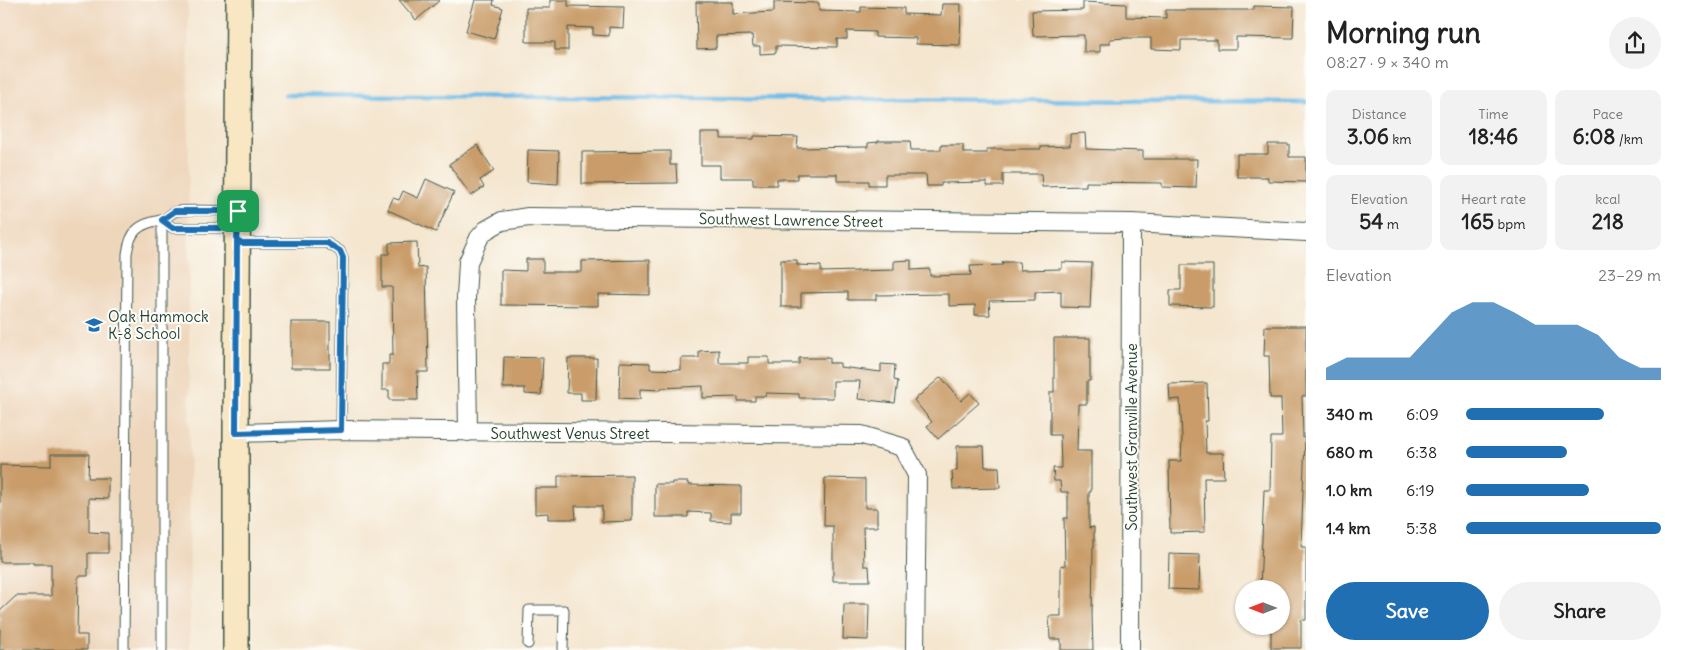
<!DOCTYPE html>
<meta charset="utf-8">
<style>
body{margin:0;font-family:Delius,sans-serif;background:#f2f2f2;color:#222;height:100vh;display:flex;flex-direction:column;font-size:19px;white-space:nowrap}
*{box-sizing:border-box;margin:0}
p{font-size:16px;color:#767676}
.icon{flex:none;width:28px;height:28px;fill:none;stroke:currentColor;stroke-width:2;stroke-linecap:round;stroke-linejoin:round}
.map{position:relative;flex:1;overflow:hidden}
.drawer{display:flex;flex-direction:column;background:#fff;width:375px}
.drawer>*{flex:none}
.needle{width:32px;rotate:270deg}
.fabs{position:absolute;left:1235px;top:580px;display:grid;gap:10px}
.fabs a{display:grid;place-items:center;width:55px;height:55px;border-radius:50%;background:#fff;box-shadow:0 1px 4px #0004;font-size:25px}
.pin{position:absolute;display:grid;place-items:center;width:42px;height:42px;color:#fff;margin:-21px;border-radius:10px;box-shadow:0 2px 8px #0006}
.round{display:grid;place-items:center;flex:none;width:52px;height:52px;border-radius:26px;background:#f2f2f2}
.headline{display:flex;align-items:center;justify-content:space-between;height:85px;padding:0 20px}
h1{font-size:28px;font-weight:800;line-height:38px}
.metrics{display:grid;grid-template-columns:repeat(3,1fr);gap:8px;height:85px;padding:5px 20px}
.metrics div{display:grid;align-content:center;border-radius:10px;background:#f2f2f2;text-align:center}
.metrics b{font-size:21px;font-weight:800}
.metrics small{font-size:14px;font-weight:400}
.metrics p{font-size:14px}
.chart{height:140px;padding:10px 20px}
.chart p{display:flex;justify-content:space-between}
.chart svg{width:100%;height:90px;margin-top:5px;fill:#1f6fb2;opacity:.7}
.action{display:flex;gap:10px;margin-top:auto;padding:10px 20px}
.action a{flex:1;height:58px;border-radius:30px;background:#1f6fb2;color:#fff;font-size:20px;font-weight:800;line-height:58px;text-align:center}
.action a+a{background:#f2f2f2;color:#222}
ul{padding:0 20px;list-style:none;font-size:16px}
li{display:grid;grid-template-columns:80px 60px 1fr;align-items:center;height:38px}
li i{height:12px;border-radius:6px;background:#1f6fb2}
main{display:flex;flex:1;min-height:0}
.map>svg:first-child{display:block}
.built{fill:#eed6bb}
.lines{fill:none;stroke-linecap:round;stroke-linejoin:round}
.stream{stroke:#6fbbe8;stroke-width:4.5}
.building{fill:#c99c69}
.lane-casing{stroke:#3f564b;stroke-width:11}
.street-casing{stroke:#3f564b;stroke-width:20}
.secondary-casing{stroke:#3f564b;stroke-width:28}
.lane{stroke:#fff;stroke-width:9}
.street{stroke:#fff;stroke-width:18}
.secondary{stroke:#f9e7c3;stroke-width:25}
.route-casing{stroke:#fff;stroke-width:10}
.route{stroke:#1f6fb2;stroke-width:6}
.labels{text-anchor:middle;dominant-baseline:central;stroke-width:4;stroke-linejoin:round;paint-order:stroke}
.street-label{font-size:15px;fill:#1f3d34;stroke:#fdfcf7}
.poi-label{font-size:15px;fill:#1f3d34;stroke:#fdfcf7;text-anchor:start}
</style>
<main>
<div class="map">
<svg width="1306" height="650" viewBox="0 0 1306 650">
<rect width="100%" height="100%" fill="#fdfcf7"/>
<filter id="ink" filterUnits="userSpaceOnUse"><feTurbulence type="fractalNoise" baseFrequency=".02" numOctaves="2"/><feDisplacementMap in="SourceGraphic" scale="10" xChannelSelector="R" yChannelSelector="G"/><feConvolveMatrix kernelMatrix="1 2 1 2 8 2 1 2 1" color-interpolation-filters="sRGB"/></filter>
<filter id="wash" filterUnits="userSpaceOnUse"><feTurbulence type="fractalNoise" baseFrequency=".0096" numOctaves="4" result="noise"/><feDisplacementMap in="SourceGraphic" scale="20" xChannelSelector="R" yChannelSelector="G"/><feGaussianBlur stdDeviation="1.12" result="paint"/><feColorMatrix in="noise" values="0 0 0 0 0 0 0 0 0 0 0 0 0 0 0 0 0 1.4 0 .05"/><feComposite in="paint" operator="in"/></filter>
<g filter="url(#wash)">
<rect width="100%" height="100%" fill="#f4e6cf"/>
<!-- built -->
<polygon class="built" points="0,0 188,0 190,650 0,650"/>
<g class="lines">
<!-- stream -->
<polyline class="stream" points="285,95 1306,102"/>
</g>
<g id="blocks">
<!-- building -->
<g class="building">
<polygon points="399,0 440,0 416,20"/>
<polygon points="475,0 494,0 493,5 503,8 494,39 466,31"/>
<polygon points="550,0 568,0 568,6 624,7 623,28 609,27 609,36 593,35 593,28 568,27 568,50 555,50 555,42 526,42 526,8 550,8"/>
<polygon points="696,2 733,2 733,14 774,12 774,2 819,3 819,11 861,12 861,7 904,8 904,14 941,15 942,4 961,4 960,45 916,44 916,38 875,37 875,32 847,31 847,39 837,39 837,47 776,46 776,53 760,54 760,46 753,46 752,35 716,36 716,48 697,49"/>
<polygon points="1083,2 1126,4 1126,17 1166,18 1166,10 1254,10 1254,6 1294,7 1293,38 1236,37 1236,49 1217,49 1217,40 1181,40 1181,50 1151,49 1151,38 1127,38 1110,39 1110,44 1100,44 1100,52 1084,52 1084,35 1033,36 1032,11 1083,10"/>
<polygon points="701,133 721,133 721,139 754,139 754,136 798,137 797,148 868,147 868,143 878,142 878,141 910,141 911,150 941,150 941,145 963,145 963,153 987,153 987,149 1041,149 1041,147 1070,146 1070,134 1085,133 1086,149 1143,151 1143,159 1197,159 1196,188 1162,187 1162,183 1086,182 1086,186 1042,187 1041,174 1003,174 1003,186 987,186 987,182 941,183 941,186 927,186 926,175 885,175 885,185 869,185 869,181 837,181 837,174 797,174 797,179 777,179 777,185 753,185 753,178 720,178 720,165 701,165"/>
<polygon points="1268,144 1289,144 1289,157 1306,157 1306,182 1268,181 1268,177 1237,177 1237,154 1268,154"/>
<polygon points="477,145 494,171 480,180 484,187 471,196 449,164"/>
<polygon points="528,150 559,151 558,184 527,182"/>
<polygon points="670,151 670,165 676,165 677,183 582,184 582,152"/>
<polygon points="426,179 454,192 436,232 388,210 393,198 399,200 403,191 418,198"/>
<polygon points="417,242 418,268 426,267 428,372 417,372 418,400 389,400 389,390 382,390 382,364 389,364 389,355 393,355 392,287 382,287 382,254 389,254 389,243"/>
<polygon points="526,259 543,259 543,272 582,272 582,261 650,260 650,295 598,294 598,306 501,305 501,270 526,271"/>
<polygon points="781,260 797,260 797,265 821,266 821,272 894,270 894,261 911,260 911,270 930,269 930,276 971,275 970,266 1003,265 1002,262 1019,262 1020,270 1062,269 1062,262 1092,263 1090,308 1061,307 1061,291 1035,292 1035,300 989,301 990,315 975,315 975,305 949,306 949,294 876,295 876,300 848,300 848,292 801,293 801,307 781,307"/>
<polygon points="1181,265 1213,265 1213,307 1170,306 1170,290 1181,290"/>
<rect x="291" y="322" width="39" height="46"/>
<polygon points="1265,326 1306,326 1306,396 1302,396 1303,438 1305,438 1301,547 1306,547 1306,620 1301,620 1301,648 1271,648 1271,626 1281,626 1281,589 1260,589 1264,490 1270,490 1271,437 1282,437 1281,398 1270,398 1269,356 1264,356"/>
<polygon points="1054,338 1090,338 1090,381 1087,381 1087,404 1078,404 1077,451 1091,451 1091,492 1089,492 1089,528 1094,527 1094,547 1093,547 1092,616 1093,650 1061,650 1061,639 1050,639 1049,616 1061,616 1061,565 1065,566 1064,518 1068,518 1068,492 1061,492 1060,481 1054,481 1053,468 1061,468 1060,435 1050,435 1050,392 1054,392"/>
<polygon points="719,350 719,363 748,363 748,357 769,357 769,364 799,364 799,358 829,358 829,363 840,363 840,367 881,372 881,364 895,365 894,380 898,381 895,403 858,399 860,381 833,381 833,398 799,398 799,394 766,393 766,396 755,396 755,401 738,401 738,397 703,398 703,386 661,388 661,390 640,389 640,399 619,398 620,362 650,363 650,369 681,370 681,358 699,358 699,351"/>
<polygon points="504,357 543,358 541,395 525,394 525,388 503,388"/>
<polygon points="568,358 597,358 596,400 581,400 581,393 567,393"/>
<polygon points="941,377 961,401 970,393 979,403 938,439 927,426 932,422 914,400"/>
<polygon points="1207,383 1208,421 1205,421 1206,453 1223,453 1224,478 1204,478 1205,532 1170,533 1169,461 1181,461 1182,437 1180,399 1170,400 1169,384"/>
<polygon points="957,446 984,446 985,467 999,467 1000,488 953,489 952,471 957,471"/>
<polygon points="51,454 89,454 88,478 108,478 108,499 89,498 89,532 108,533 108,553 88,553 88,576 78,576 77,635 87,635 87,650 0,650 0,611 16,596 51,596 51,564 33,564 33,562 0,562 0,465 51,466"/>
<polygon points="632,475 632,521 602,522 602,506 575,506 576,519 548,519 548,513 535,514 535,488 558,488 558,476"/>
<polygon points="825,478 865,479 865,508 877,508 877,527 863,527 864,566 869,566 870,581 833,581 833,526 824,526"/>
<polygon points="672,482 688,482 688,485 741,486 741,513 731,513 731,522 711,521 711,513 688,512 688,517 655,517 655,484 672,484"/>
<polygon points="1169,554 1200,555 1199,590 1168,589"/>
<polygon points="844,604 869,604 868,640 843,639"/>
</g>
</g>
</g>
<g filter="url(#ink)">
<use href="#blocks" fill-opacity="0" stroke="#3f564b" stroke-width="1"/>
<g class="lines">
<!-- lane casing -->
<g class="lane-casing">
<g id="lane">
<polyline points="162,220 173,228 235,228"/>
<polyline points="238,243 327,243 340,251 343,258 341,430"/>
<polyline points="528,644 529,610 564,610 563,650"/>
<path d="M124,650L127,254C130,231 138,224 161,220C167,219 171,212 177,211C196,209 217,211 235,211"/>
<polyline points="162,650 162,220"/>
</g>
</g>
<!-- street casing -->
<g class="street-casing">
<g id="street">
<polyline points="468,432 466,298 468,262 479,238 486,230 502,221 528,217 1131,223 1306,232"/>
<polyline points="236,433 341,430 862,435 902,447 917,475 915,650"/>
<polyline points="1130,650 1131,223"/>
</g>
</g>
<!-- secondary casing -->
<g class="secondary-casing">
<polyline id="secondary" points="236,650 236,433 239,0"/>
</g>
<!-- lane -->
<use href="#lane" class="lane"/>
<!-- street -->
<use href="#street" class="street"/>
<!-- secondary -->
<use href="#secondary" class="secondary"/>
</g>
</g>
<g class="lines" filter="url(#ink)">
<!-- route casing -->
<g class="route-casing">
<polyline id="route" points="238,211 175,211 162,220 173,228 238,228 237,243 236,433 341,430 343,258 340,251 327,243 237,243 238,211"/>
</g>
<!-- route -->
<use href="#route" class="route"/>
</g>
<!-- icons -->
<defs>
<g id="school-bare" transform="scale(1.35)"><path d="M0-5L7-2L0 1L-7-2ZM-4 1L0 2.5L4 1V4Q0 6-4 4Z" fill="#1f6fb2" stroke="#fdfcf7" stroke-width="2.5" paint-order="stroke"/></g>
</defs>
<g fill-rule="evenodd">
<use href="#school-bare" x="94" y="325"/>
</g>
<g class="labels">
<!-- street labels -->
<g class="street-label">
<text transform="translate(791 220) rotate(1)">Southwest Lawrence Street</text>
<text x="570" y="433">Southwest Venus Street</text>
<text transform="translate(1131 437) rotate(-90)">Southwest Granville Avenue</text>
</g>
<!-- poi labels -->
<g class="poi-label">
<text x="108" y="316">Oak Hammock<tspan x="108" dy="17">K-8 School</tspan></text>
</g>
</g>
</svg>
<div class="fabs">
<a><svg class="needle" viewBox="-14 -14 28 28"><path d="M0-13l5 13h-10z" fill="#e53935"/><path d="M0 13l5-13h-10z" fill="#767676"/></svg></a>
</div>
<div class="pin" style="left:238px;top:211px;background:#1e9e55"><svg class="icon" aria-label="arrive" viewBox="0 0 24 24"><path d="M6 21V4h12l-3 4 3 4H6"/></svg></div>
</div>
<section class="drawer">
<div class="headline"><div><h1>Morning run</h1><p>08:27 · 9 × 340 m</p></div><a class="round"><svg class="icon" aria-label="share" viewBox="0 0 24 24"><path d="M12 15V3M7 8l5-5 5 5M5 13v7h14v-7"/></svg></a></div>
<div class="metrics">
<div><p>Distance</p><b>3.06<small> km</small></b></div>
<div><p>Time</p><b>18:46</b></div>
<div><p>Pace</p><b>6:08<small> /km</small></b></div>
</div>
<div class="metrics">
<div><p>Elevation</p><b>54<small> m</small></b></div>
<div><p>Heart rate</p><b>165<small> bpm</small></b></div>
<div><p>kcal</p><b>218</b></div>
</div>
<div class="chart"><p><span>Elevation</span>23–29 m</p>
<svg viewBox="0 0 160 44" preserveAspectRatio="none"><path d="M0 44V38L10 33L20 33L30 33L40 33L50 22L60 11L70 6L80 6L90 11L100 17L110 17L120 17L130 22L140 33L150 38L160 38V44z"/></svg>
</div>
<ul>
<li><b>340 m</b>6:09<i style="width:71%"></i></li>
<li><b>680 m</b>6:38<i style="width:52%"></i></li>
<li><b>1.0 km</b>6:19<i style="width:63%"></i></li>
<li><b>1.4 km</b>5:38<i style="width:100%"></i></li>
</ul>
<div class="action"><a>Save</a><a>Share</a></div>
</section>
</main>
